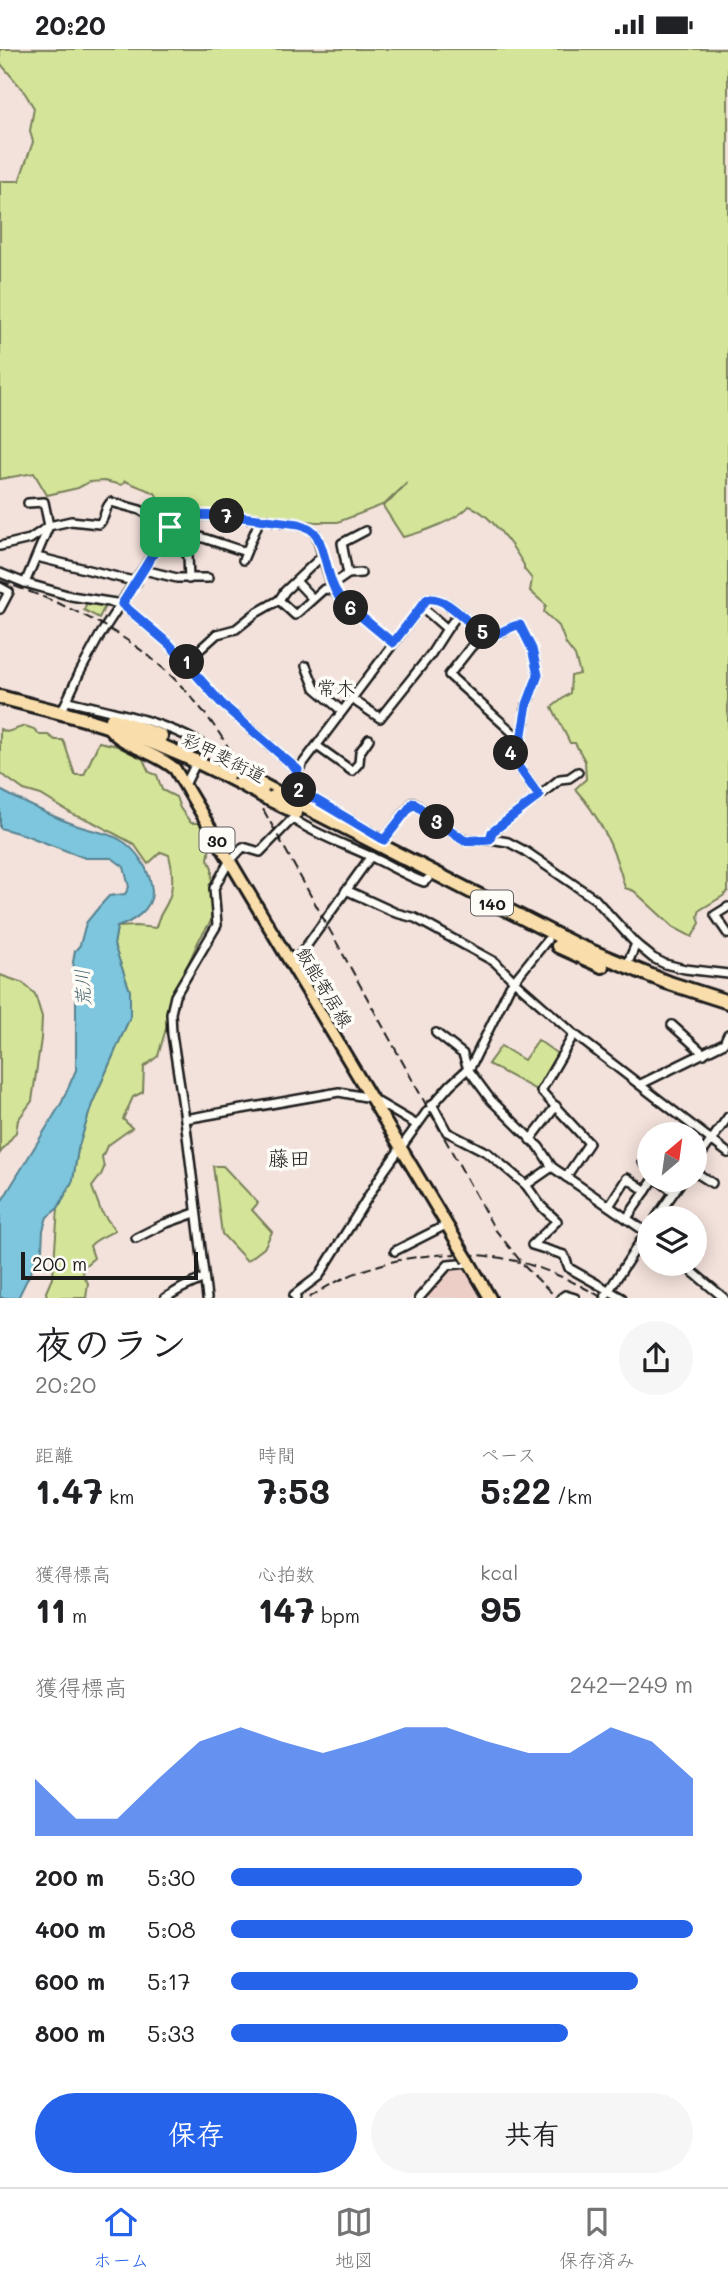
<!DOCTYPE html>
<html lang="ja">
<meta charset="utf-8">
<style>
body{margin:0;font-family:Mali,"Klee One",sans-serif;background:#f6f6f6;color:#202124;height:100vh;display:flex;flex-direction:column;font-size:26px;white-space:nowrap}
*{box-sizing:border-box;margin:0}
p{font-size:23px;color:#757577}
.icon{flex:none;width:38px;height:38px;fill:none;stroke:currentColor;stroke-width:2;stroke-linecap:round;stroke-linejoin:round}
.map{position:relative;height:1249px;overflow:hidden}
.side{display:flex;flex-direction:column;background:#fff;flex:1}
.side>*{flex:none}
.needle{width:46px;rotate:29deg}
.fabs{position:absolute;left:637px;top:1073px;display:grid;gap:14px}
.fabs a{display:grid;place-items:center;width:70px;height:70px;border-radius:50%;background:#fff;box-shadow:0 4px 18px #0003;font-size:35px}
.scale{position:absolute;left:21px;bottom:18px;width:177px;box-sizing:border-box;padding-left:7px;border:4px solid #1c1c1c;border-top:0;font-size:19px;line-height:24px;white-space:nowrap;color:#1c1c1c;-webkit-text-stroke:5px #fdfcf7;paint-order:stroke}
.pin{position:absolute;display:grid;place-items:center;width:60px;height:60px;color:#fff;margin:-30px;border-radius:14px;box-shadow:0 4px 10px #0006}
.km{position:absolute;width:35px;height:35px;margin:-18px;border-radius:50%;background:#222;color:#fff;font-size:19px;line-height:35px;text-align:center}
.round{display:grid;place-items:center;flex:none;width:74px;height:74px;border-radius:37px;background:#f6f6f6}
.head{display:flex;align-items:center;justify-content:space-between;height:119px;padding:0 35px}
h1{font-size:38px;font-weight:700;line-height:52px}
.figures{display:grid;grid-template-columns:repeat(3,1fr);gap:10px;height:119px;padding:7px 35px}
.figures div{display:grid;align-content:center}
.figures b{font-size:35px;font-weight:700}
.figures small{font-size:19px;font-weight:400}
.figures p{font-size:19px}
.chart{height:196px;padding:14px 35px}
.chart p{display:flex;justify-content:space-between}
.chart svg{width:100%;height:126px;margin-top:7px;fill:#2563eb;opacity:.7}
.button{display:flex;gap:14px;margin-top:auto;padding:14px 35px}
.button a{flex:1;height:80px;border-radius:42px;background:#2563eb;color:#fff;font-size:28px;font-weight:700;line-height:80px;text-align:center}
.button a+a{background:#f6f6f6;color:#202124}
ul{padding:0 35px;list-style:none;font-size:23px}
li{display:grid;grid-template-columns:112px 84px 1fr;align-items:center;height:52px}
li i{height:18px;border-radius:9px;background:#2563eb}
.status{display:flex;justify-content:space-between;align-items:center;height:49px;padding:0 35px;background:#fff;direction:ltr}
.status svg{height:19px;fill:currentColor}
.tabs{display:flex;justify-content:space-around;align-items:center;height:98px;border-top:2px solid #e0e0e0;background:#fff;font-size:19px;color:#757577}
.tabs a{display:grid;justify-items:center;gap:4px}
.tabs .selected{color:#2563eb}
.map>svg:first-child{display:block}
.built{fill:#eccec7}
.green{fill:#d4e599;stroke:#78805a;stroke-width:2}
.water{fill:#7dc6dd;stroke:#568290;stroke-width:2}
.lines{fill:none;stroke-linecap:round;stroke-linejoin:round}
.street-casing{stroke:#1c1c1c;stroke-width:12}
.primary-casing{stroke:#1c1c1c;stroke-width:16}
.highway-casing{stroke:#1c1c1c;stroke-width:18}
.street{stroke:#fdfcf7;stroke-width:7}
.primary{stroke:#f9deab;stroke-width:10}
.highway{stroke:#f9deab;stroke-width:12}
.rail{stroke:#1c1c1c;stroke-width:2;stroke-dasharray:10 5;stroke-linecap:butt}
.primary-bridge-casing{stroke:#1c1c1c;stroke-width:16;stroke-linecap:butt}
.highway-bridge-casing{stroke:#1c1c1c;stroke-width:18;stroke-linecap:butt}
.primary-bridge{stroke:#f9deab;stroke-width:10}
.highway-bridge{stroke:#f9deab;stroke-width:12}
.route-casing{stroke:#fff;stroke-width:14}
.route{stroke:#2563eb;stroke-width:9}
.labels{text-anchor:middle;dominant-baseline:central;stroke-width:7;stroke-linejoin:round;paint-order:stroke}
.shield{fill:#fdfcf7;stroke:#605f5e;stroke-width:2}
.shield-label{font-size:16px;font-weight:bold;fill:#1c1c1c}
.street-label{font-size:18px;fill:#1c1c1c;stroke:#fdfcf7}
.neighbourhood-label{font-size:19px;fill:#1c1c1c;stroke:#fdfcf7}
.water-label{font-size:19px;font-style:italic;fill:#436069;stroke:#fdfcf7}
.quarter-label{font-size:21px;fill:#1c1c1c;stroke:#fdfcf7}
</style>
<div class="status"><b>20:20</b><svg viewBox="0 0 49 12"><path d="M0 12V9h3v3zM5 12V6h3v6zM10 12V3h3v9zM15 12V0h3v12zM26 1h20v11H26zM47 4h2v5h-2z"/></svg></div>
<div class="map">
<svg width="728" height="1249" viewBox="0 0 728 1249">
<rect width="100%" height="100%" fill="#f3e1db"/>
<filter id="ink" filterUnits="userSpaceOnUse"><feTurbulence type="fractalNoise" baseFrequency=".0143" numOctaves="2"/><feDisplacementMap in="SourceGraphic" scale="14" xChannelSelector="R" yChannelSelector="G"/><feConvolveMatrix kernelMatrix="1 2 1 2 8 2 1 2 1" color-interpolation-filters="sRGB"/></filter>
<g filter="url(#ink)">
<!-- built -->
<polygon class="built" points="466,1217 486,1249 421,1249 449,1218"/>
<!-- green -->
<g class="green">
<path d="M0,0H728V842L723,847L700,861L698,867L700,874L692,888L673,878L634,842L625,839C616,804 600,767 575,740L586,730L585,712L575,694H570L552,658L570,644L571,627L580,625L575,607L566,595L559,577L544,563L546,556L530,542L532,530L524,520V516C513,497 489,463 469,457C459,470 421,484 403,488L383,457L391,451L407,434L385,455L338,473H316L248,465L177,464L161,454L155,444L125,432L122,436L104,432L89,433L78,439L47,446L34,424L0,430V132H19L33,93L30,82L34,59L23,41L0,14Z"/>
<polygon points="87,553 105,557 99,569 84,561"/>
<path d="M25,677L34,680L40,686H48L55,691H62L64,693L75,726H84L99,693L117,697L143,710L149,723L157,726L162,741L176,748L180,759L191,774H200L206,777L211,792L208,810L212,819L211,872L199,891L179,935L158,1007L144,1018L143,1043L133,1048L123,1070L132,1079L107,1097L102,1108L104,1119L101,1126L92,1138L101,1162L115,1181C107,1187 96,1189 90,1197L94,1209L82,1219L83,1227L88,1234L86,1249H47L46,1243L53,1227L58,1159L73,1131L78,1100L92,1055L130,968V942L114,896L117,878L136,877L156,879C158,866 163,864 168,852C174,839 173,820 169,806L161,803L148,815L134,795L91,772L74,766L41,746L24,741L0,724V680L7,683Z"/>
<polygon points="0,926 23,934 35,945 42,968 41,990 32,1052 18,1071 16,1083 0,1104"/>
<polygon points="538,991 559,1006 538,1042 488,1015 501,997 524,1011"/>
<polygon points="213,1117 223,1117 258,1154 252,1161 272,1183 264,1199 247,1212 222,1185"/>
</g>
<!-- water -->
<path class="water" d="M0,741C23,753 48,766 73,775C87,781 105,783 119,790C137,800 151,822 152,843C152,861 132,873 117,878L114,896L130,942V968L92,1055L78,1100L73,1131L58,1159L47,1168L43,1181L42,1200L18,1249H0V1155L62,1053L76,1021V931L73,913L75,902L80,896L86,874L99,858L109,847L125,845L129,838L124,818L112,809H85L25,786L0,779Z"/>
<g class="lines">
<!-- street casing -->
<g class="street-casing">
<g id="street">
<polyline points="162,490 177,494 188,507 189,530"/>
<polyline points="0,497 30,490 49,477 44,453 28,454"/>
<polyline points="37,508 137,533"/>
<polyline points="243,511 260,470"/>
<polyline points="144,521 177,529 208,529"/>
<path d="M0,524L25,534L49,477L71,472L99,475C106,469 104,459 111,453L140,461L170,478L246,503"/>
<polyline points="348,525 342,494 365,482"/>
<polyline points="296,532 312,549"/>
<polyline points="25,534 71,547 122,555 170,596 222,655 298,721"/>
<polyline points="332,536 348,525 361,524"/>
<polyline points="0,538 9,543 0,560"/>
<polyline points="279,551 295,566 324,540 333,541"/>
<polyline points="422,558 447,580 459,564"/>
<polyline points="485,585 471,598 449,626 521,691"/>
<polyline points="186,613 217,585 236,580 256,564 279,551 285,542 322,507"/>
<polyline points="306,617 315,639 342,662"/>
<polyline points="352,650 380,669 431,605 447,580"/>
<path d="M68,652C113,663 159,671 200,694L202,701"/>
<polyline points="61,664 79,625 99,588 177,467 233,467 299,475 308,478 316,485 333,541 340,550 393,594"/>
<polyline points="317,697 352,722 359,714 360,703 369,690"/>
<polyline points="185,736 195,716"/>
<polyline points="539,747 560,730 569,729 578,723"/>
<path d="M293,770C318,787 347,796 374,809C391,817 407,827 424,833L428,830"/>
<path d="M490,790L492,783L539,747L511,707V702L521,691L527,655L538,626L532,600L520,576C510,576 500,587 489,586C472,584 452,546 427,550L298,721C294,729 293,733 298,740L384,791L413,753L461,789L466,792L490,790L508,793L525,802L595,850L636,895L653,909L665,915L685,920L728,925"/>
<polyline points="346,841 396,864 415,869 495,913 514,932 574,985 728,1104"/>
<polyline points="728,858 715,866 728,885"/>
<polyline points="292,917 371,807"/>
<polyline points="626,918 636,895"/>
<polyline points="672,976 704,1005"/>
<polyline points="436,984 463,1005 468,1020 491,1051 539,1098 552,1118 649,1185"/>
<polyline points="641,1035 724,994 728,985"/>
<polyline points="432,1055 447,1083 488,1104 526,1136 541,1157 557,1172 532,1196 564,1206 569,1219 622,1249"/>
<polyline points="185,1070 339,1043 371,1049 417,1076"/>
<polyline points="530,1091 556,1057"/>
<polyline points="643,1113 649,1118"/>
<polyline points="695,1114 728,1068"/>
<polyline points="695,1123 712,1134"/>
<polyline points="566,1128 589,1094 541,1042 574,985"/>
<polyline points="657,1130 674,1143"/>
<polyline points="526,1136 552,1118"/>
<polyline points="609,1157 627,1129 646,1142"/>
<polyline points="627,1169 654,1130"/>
<polyline points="656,1169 683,1130"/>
<polyline points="136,1189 164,1175 195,1164"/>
<polyline points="395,1202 446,1176"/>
<polyline points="682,1214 724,1249"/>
<polyline points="165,1249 182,1239 204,1229"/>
<polyline points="207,1249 185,1070 172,985 171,964 175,947 217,876 214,839 229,813 243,798 260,803 295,767"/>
<polyline points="296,1249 294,1246 319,1227 384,1122 428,1061 450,1036 471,1017 510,937 547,891"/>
<polyline points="419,1249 448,1216 469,1214"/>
<polyline points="561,1249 565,1246 575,1249"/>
<polyline points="604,1249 649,1179"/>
</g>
</g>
<!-- primary casing -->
<g class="primary-casing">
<g id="primary">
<path d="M109,679C123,698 156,703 175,720L460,1198"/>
<polyline points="468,1211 490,1249"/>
</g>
</g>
<!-- highway casing -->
<g class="highway-casing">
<g id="highway">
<path d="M0,648C37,658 74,666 110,678C155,693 198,712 240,734"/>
<polyline points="112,670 161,687"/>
<polyline points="264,737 576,896 666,933 728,953"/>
<polyline points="267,749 296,763"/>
<polyline points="558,897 602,917"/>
</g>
</g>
<!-- street -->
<use href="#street" class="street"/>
<!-- primary -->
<use href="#primary" class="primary"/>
<!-- highway -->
<use href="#highway" class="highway"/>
<!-- rail -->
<g class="rail">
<path d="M0,532C107,569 177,610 236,711L494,1179L526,1219L557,1249"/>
<path d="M309,1249C371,1206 459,1194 530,1216C556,1224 580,1236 603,1249"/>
</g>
<!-- primary-bridge casing -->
<g class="primary-bridge-casing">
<polyline id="primary-bridge" points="460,1198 468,1211"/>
</g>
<!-- highway-bridge casing -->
<g class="highway-bridge-casing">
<g id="highway-bridge">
<polyline points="236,722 264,737"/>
<polyline points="240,734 267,749"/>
</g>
</g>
<!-- primary-bridge -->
<use href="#primary-bridge" class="primary-bridge"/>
<!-- highway-bridge -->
<use href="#highway-bridge" class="highway-bridge"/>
</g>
</g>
<g class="lines" filter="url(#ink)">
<!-- route casing -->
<g class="route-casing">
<path id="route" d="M185,466L233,467L299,475C306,477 313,480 317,487C327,507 327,531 340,550L393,594L427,550C452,547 472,584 489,586C500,587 510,576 520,576L532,600L538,626L527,655L521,691L511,702V707L539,747L492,783L490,790L466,792L461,789L413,754L384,791L298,740C293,732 293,729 298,721L222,655L170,596L122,555L170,478L177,467Z"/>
</g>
<!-- route -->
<use href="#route" class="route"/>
</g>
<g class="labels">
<!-- shield labels -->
<g class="shield">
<rect x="199.5" y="778.5" width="35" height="25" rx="5"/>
<rect x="471" y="841.5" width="42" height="25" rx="5"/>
</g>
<g class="shield-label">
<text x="217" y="791">30</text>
<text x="492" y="854">140</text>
</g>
<!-- street labels -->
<g class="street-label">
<text transform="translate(224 708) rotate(26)">彩甲斐街道</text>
<text transform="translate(325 938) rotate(59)">飯能寄居線</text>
</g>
<!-- neighbourhood labels -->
<g class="neighbourhood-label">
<text x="336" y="638">常木</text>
</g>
<!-- water labels -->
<g class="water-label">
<text transform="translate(82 939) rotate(-93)">荒川</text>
</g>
<!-- quarter labels -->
<g class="quarter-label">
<text x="289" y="1108">藤田</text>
</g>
</g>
</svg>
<div class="fabs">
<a><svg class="needle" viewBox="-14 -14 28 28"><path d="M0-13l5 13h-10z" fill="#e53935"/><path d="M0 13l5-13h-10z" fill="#757577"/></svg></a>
<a><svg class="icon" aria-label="layers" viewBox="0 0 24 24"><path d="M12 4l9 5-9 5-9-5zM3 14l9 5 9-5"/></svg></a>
</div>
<div class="scale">200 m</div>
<div class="pin" style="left:170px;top:478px;background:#1e9e55"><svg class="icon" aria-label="arrive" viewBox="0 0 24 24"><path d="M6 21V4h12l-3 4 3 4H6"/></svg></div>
<b class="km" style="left:187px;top:613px">1</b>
<b class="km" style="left:299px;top:741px">2</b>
<b class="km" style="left:437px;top:773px">3</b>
<b class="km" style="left:511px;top:704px">4</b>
<b class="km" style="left:483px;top:583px">5</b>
<b class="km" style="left:351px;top:559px">6</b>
<b class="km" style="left:227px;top:467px">7</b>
</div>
<section class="side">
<div class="head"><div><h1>夜のラン</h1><p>20:20</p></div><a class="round"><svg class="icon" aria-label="share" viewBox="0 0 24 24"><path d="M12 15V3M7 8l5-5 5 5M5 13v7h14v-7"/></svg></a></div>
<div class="figures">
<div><p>距離</p><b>1.47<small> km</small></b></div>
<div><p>時間</p><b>7:53</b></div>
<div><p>ペース</p><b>5:22<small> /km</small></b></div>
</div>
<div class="figures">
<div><p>獲得標高</p><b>11<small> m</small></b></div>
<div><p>心拍数</p><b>147<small> bpm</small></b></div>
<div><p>kcal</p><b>95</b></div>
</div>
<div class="chart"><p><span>獲得標高</span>242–249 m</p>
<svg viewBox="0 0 160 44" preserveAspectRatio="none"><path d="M0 44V24L10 38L20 38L30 24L40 11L50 6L60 11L70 15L80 11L90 6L100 6L110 11L120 15L130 15L140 6L150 11L160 24V44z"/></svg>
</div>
<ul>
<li><b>200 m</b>5:30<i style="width:76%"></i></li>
<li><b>400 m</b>5:08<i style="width:100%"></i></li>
<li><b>600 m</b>5:17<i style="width:88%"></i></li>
<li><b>800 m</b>5:33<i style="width:73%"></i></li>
</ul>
<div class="button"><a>保存</a><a>共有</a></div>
</section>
<nav class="tabs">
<a class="selected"><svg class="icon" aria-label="home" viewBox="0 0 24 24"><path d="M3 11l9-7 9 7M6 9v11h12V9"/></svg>ホーム</a>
<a><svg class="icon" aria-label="map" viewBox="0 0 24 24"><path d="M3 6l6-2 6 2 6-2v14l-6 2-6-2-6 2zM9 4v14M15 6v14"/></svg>地図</a>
<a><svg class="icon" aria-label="saved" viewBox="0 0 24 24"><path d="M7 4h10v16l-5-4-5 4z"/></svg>保存済み</a>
</nav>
